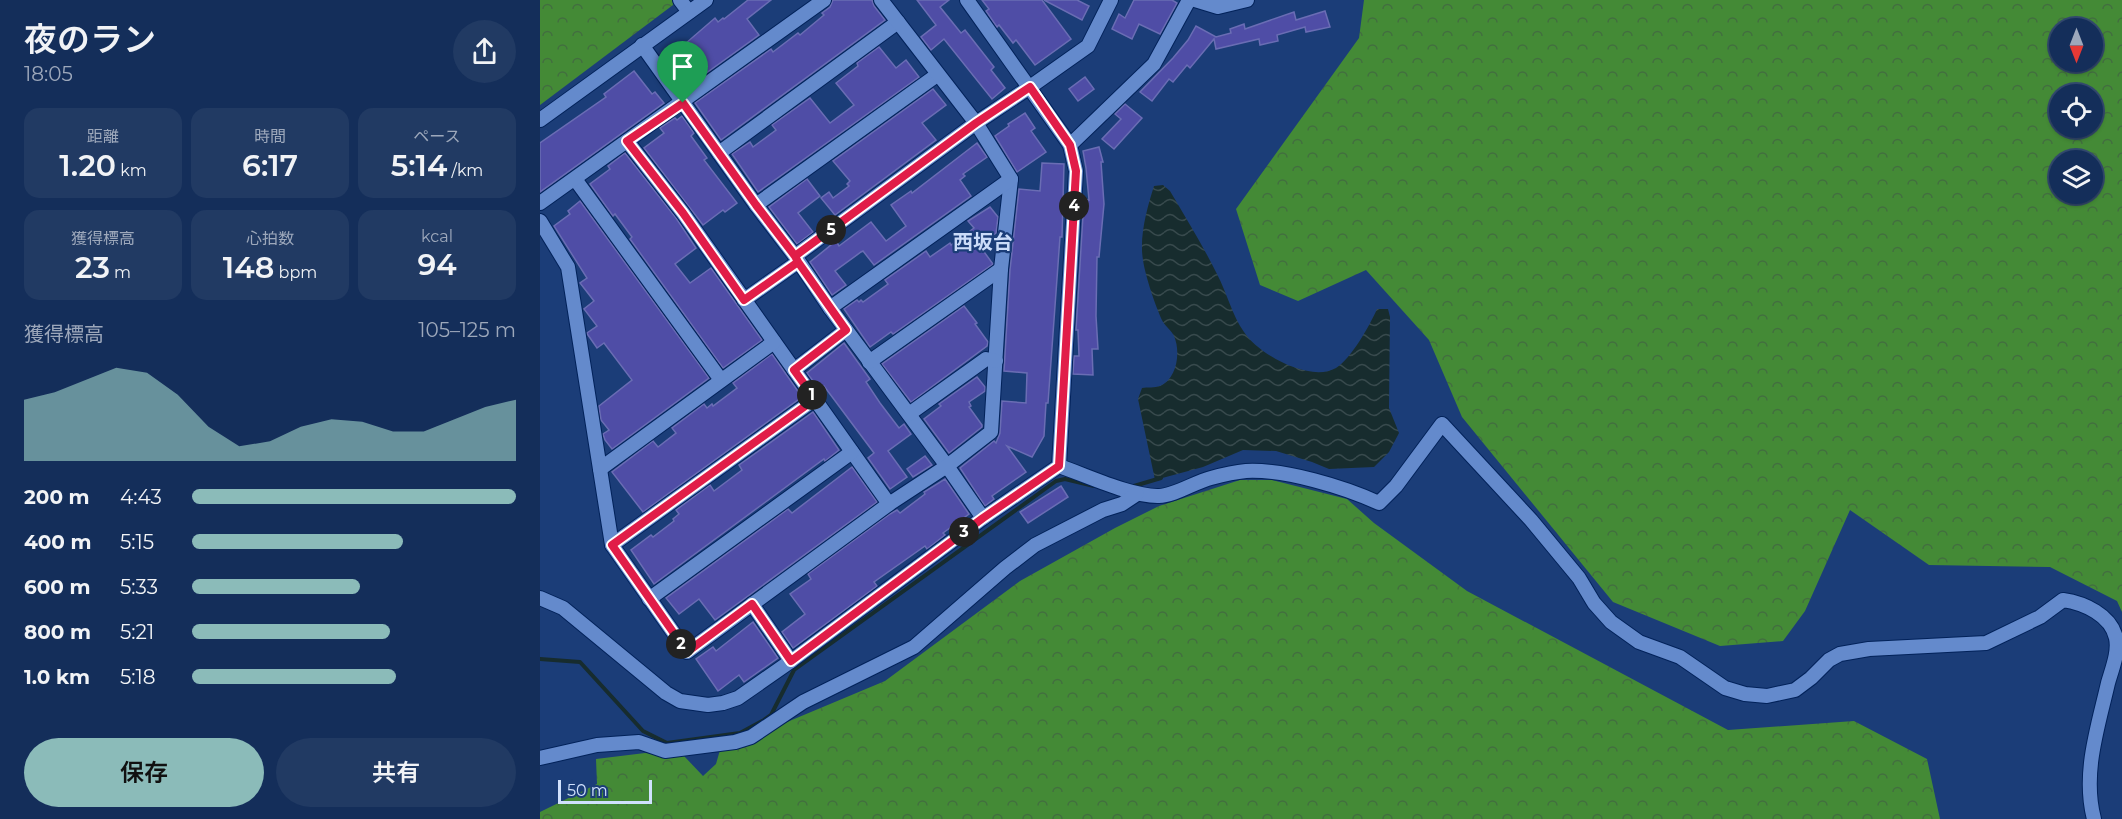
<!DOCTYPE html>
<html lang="ja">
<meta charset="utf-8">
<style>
body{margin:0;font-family:Montserrat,"Noto Sans JP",sans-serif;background:#213a63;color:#f1f3f6;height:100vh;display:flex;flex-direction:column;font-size:22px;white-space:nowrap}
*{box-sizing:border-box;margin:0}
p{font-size:20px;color:#9da8bb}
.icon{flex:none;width:33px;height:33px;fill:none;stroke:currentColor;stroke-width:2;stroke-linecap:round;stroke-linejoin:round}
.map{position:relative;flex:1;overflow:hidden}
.drawer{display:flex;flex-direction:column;background:#142e5a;width:540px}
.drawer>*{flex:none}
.needle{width:39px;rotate:180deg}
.controls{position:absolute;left:1509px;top:18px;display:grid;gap:12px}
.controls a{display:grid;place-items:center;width:54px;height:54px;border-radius:50%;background:#142e5a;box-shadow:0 2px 4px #0004,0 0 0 2px #334a70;font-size:30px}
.scale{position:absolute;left:18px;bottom:15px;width:94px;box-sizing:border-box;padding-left:6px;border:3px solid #d0e1fd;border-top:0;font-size:16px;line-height:21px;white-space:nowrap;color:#d0e1fd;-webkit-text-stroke:4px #1b3d78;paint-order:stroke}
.pin{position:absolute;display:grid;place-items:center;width:51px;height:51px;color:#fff;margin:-62px -26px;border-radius:50% 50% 50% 0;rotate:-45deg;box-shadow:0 0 6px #0007}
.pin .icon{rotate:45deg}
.km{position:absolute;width:30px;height:30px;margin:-15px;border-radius:50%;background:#222;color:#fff;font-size:16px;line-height:30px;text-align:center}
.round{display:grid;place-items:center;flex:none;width:63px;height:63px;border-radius:32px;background:#213a63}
.summary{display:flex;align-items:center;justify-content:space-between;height:102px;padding:0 24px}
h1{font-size:33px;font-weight:600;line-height:45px}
.stats{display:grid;grid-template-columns:repeat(3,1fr);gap:9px;height:102px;padding:6px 24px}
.stats div{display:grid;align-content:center;border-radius:15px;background:#213a63;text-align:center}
.stats b{font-size:30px;font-weight:600}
.stats small{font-size:16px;font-weight:400}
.stats p{font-size:16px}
.chart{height:168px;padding:12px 24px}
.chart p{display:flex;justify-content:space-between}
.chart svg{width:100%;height:108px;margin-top:6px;fill:#8bbbb9;opacity:.7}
.action{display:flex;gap:12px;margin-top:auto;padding:12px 24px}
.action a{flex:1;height:69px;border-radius:36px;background:#8bbbb9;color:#111;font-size:24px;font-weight:600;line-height:69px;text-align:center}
.action a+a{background:#213a63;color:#f1f3f6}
ul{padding:0 24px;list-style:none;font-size:20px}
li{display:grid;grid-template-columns:96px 72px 1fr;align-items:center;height:45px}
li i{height:15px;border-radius:8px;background:#8bbbb9}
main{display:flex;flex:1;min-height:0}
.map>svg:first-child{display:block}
.forest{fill:url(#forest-crowns);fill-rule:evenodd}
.water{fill:url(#water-waves)}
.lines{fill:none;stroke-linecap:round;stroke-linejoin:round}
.stream{stroke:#172c2e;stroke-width:4}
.building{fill:#4f4da6;stroke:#6a6db4;stroke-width:1.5}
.minor-casing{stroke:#02225a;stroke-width:16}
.minor{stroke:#648acc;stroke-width:14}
.route-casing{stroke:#fff;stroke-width:12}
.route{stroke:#e11d48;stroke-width:8}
.labels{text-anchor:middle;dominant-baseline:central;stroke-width:4.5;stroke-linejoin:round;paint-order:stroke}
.quarter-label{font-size:20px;font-weight:bold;fill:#cbdcf9;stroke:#1b3d78}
</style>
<main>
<section class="drawer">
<div class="summary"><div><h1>夜のラン</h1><p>18:05</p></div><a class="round"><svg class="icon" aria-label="share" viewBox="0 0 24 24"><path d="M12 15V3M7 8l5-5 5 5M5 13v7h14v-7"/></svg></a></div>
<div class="stats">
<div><p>距離</p><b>1.20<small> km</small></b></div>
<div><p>時間</p><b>6:17</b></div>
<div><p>ペース</p><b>5:14<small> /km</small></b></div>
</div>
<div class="stats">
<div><p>獲得標高</p><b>23<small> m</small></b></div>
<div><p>心拍数</p><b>148<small> bpm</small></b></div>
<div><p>kcal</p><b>94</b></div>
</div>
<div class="chart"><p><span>獲得標高</span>105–125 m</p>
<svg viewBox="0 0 160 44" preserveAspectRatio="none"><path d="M0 44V19L10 16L20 11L30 6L40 8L50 17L60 30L70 38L80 36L90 30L100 27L110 28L120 32L130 32L140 27L150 22L160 19V44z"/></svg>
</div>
<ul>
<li><b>200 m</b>4:43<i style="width:100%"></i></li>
<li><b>400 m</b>5:15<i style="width:65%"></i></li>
<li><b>600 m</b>5:33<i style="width:52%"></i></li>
<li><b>800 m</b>5:21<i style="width:61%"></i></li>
<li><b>1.0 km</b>5:18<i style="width:63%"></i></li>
</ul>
<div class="action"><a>保存</a><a>共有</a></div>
</section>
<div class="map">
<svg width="1582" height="819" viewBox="0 0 1582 819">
<defs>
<pattern id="forest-crowns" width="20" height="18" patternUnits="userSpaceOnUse" patternTransform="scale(1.5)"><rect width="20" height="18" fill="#448a36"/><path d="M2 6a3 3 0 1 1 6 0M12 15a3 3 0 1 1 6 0" fill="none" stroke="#426e3f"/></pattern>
<pattern id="water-waves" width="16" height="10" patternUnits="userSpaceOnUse" patternTransform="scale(1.5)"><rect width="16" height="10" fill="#172c2e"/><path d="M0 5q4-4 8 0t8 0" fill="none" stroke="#384a4d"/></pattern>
</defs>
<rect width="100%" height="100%" fill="#1b3d78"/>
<!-- forest -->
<g class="forest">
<polygon points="0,0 132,0 133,5 0,105"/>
<path d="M824,0H1582V612L1577,601L1510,567L1389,565L1310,510L1265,611L1243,641L1180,646L1073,602L922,417L889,340L826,270L758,301L720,285L696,209L819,38ZM1552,28V62H1520V28ZM1552,94V128H1520V94ZM1552,160V194H1520V160Z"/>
<polygon points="700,480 732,480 807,499 834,523 927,591 1188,730 1314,721 1387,759 1400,819 0,819 0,812 57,784 56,759 105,753 144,756 163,776 176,764 180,750 345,681 480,581 575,528 619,506"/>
</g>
<!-- water -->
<path class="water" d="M623,185L630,191C646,218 663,246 677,274C687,293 692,315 704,332C718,354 770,383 796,368C811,359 830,325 837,309H848L850,317L849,408L859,433L849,452L834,467L789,469L772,462L736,451L703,450L663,467L615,480L598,399L602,388C607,387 615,388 620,386C637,379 641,352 634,336C632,331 626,327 623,322C616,308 605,275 603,260C599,237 607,208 614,186Z"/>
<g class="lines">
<!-- stream -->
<g class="stream">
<polyline points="594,486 621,478"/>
<polyline points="0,659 40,662 103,731 127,743 200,733 224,720 231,715 254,670 516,481 525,479 554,486"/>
</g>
</g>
<!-- building -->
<g class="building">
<polygon points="208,0 231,0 207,19 219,35 144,89 122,58 136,47 138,50 175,18 178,22 183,18 184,19"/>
<polygon points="293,0 332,0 334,6 345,20 181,140 155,103 231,49 233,52 258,33 260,35 284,15 282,13 290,7"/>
<polygon points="377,0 409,0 400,7 421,33 425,30 454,67 451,70 465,88 452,99 404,39 391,50 381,37 396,25"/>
<polygon points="442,0 502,0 531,39 495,65 476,40 473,43 459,25 457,27 446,11 449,9"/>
<polygon points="504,0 537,0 549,6 542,20"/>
<polygon points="594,0 632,0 637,3 620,34 599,24 592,39 572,29 579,14 585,18"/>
<polygon points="785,11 790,27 766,32 765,27 737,35 738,41 720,45 719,39 676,49 674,39 650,68 647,65 633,82 629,79 612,101 600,92 633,58 648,40 656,26 676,37 691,33 690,29 704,24 705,29 754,12 756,20"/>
<polygon points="339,47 356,68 366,60 379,77 218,192 192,154 210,142 213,147 236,130 232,125 270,98 290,123 314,105 296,83 318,66 317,63"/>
<polygon points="94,71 112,94 115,92 124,103 0,192 0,143 66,97 64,94"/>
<polygon points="545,77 554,89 538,101 529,89"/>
<polygon points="393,89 406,105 382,123 396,140 295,215 281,198 289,192 293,198 309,186 307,184 310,181 293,161"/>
<polygon points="585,104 602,118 574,149 562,139 581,119 575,114"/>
<polygon points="485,113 495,128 491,131 506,152 477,172 455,136 469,126 468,124"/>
<polygon points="142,116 154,133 151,136 167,158 164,160 197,203 185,212 183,210 163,225 104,148 124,133 120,128 135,118 137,120"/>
<polygon points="437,143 447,157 423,174 425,176 420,180 431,196 334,265 323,251 321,252 295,271 306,285 292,295 270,262 296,241 299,246 331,222 346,241 366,226 351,205 371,191 372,193"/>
<polygon points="559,147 563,162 561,162 564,204 559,257 557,257 556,316 558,349 552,349 553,375 533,374 534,356 539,356 538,330 536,330 544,199 549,200 546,168 543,151"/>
<polygon points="85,153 136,218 156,248 135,264 150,283 171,268 222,340 183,368 90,239 92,237 75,214 73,216 50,184 70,169 68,166"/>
<polygon points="502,163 524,164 522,237 520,237 508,403 506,403 504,436 492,457 467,446 486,472 452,496 454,499 445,506 420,468 454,441 456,443 460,433 462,401 486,403 487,373 464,371 470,270 479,189 500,191"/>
<polygon points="267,179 280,196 258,213 273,232 257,244 229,207"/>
<polygon points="40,201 169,378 72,449 65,440 63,434 69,430 61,420 59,406 92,380 64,343 57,348 48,335 47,333 57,326 44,309 54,301 40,283 47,278 14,226 30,214 28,211"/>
<polygon points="450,207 458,217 456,233 439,245 453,264 353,334 351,332 330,347 304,309 317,300 319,302 321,300 323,302 348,284 345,280 386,251 390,257 410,243 411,245 434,228 428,221"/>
<polygon points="424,306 437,323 435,324 448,342 447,346 371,402 342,364"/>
<polygon points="304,343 330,379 326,382 340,403 359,428 364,424 371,434 348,451 367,477 350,489 328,458 334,453 284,386 279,389 267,373"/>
<polygon points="232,354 262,397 103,512 72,472 113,441 118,447 136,433 132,428 164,404 167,408 172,404 173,406 197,388 193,383"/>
<polygon points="437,377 445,387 445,391 429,402 431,406 429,407 442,425 442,427 409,453 384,419 401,406 399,404"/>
<polygon points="273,412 299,450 285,461 284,459 114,584 91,550 111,535 113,537 134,521 133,519 139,514 136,510 170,485 174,491 202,470 199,465"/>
<polygon points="385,456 392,465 373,477 367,469"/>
<polygon points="312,467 337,502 175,620 159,599 139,614 126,598 248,509 252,513"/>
<polygon points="405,479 429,514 403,533 405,535 387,549 385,546 334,582 337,586 253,648 242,632 265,614 250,594 271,579 268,574 350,514 357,510 360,513 385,494 384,492"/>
<polygon points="521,486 528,497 488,523 480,512"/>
<polygon points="213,622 238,658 204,682 199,675 178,691 156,659 173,647 176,651"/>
</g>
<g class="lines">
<!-- minor casing -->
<g class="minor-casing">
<g id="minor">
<polyline points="140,0 149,12"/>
<polyline points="427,0 530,145 536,171 519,466"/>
<polyline points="655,0 678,7 707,0"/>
<polyline points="102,45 216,205 255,256 290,308 407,466 443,518"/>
<polyline points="0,120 166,0"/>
<polyline points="87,141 143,213 349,504"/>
<polyline points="530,145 614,64 649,0"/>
<polyline points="179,153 358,22"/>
<polyline points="35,179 181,380"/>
<polyline points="0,203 284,0"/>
<polyline points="216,205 397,75"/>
<polyline points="0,221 28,267 72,545 147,652 349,504 407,466 451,432 461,269 471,179 436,123 341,0"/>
<polyline points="255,256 436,123 490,87 548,46 571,0"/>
<polyline points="204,300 258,262"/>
<polyline points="290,308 471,179"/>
<polyline points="329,362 461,269"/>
<polyline points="254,370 306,330"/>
<polyline points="369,414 446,359 456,361"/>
<path d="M519,466C546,475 592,497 619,496C634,496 655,482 671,478C682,475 695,472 706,471C745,469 804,487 839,503L856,486L902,424L991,520L1039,578L1054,603L1071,622L1099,642L1140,657L1185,688L1205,694L1227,696L1255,690L1271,678L1289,660L1300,654L1329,649L1446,643L1500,617L1523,600C1544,603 1571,615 1576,638C1579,652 1572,669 1568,683C1558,727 1542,773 1554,819"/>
<polyline points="60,469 234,342"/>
<polyline points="72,545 275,399"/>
<polyline points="0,598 23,608 126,693 140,701 168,705 183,703 198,698 251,661 443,518 519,466"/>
<polyline points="109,599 312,452"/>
<polyline points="212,604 251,661"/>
<polyline points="0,758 57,745 99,742 125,751 195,742 211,737 263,702 374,647 465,568 495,545 563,510 582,504 597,494"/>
</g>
</g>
<!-- minor -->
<use href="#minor" class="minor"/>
</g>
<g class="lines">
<!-- route casing -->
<g class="route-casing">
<polyline id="route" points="143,103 216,205 255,256 258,262 306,330 254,370 275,399 72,545 147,652 212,604 251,661 443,518 519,466 536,171 530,145 490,87 436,123 255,256 258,262 204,300 143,213 87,141 143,103"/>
</g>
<!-- route -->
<use href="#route" class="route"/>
</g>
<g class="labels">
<!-- quarter labels -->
<g class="quarter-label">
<text x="443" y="242">西坂台</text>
</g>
</g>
</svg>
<div class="controls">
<a><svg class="needle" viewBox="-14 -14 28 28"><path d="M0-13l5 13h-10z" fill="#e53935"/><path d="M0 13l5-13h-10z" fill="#9da8bb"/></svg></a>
<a><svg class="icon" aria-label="locate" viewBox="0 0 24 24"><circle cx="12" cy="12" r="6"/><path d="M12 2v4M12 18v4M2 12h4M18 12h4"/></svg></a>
<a><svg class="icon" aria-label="layers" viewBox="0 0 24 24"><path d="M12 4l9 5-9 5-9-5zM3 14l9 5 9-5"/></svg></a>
</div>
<div class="scale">50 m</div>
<div class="pin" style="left:143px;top:103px;background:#1e9e55"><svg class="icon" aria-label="arrive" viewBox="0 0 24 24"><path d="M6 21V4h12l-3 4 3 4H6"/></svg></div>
<b class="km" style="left:272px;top:395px">1</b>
<b class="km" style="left:141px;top:644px">2</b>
<b class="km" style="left:424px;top:532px">3</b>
<b class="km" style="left:534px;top:206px">4</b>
<b class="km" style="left:291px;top:230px">5</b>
</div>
</main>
